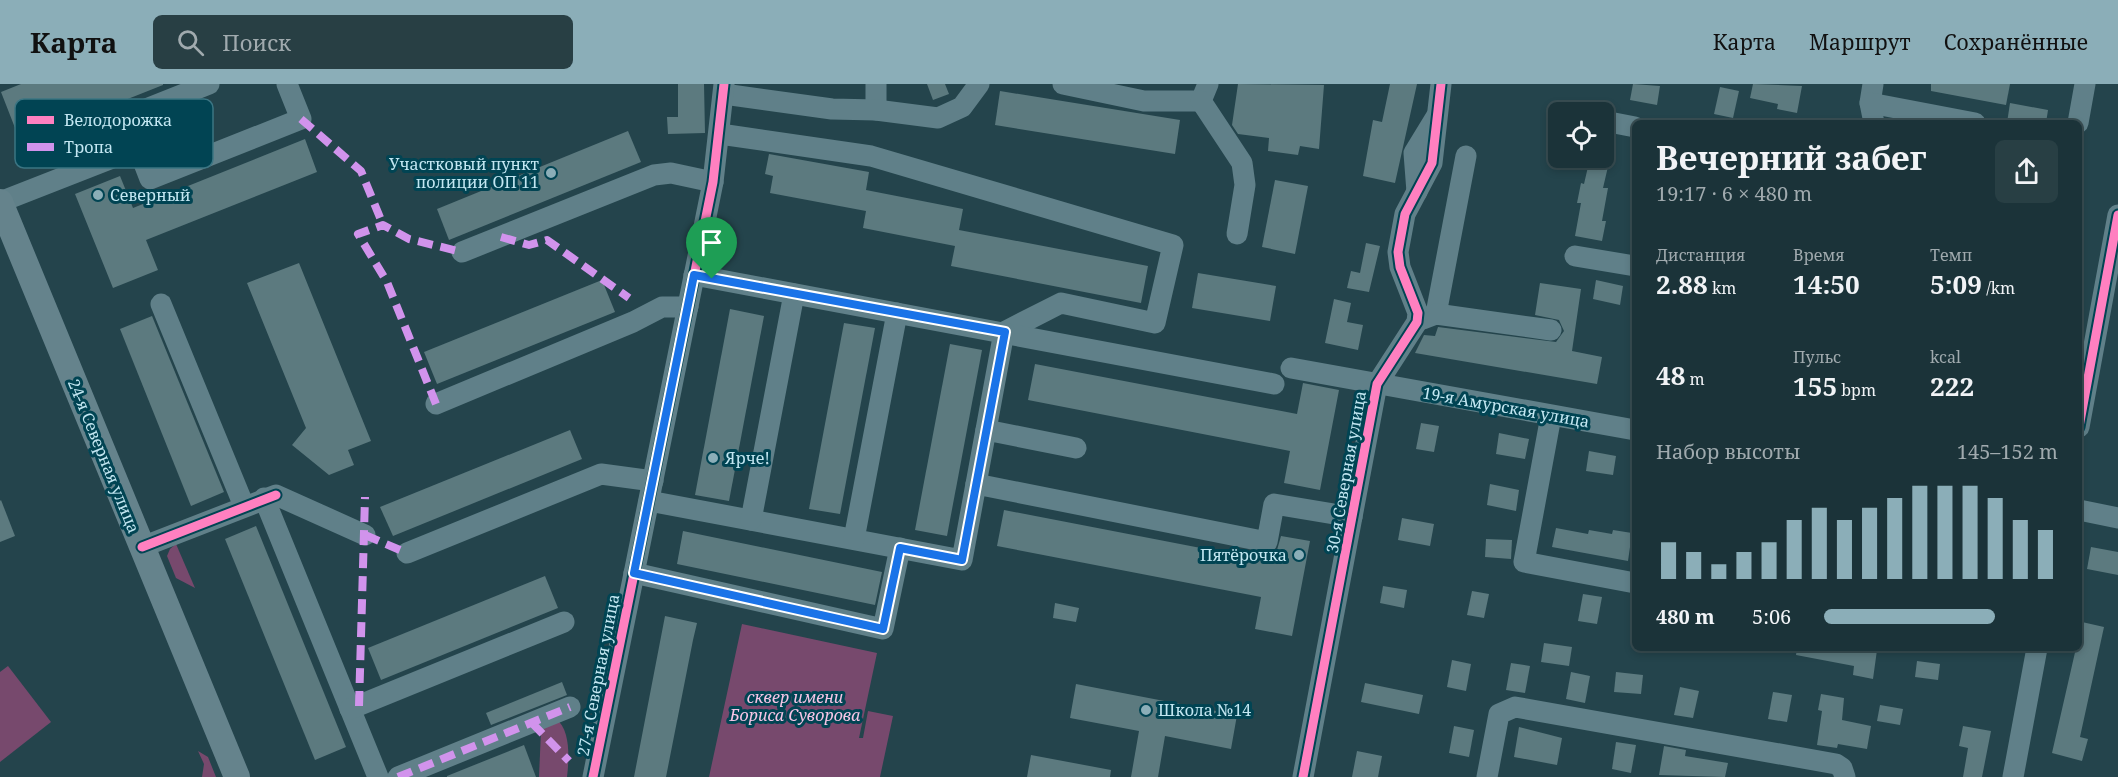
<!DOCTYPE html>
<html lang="ru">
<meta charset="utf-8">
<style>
body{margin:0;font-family:"Noto Serif",serif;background:#283f44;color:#f1f3f6;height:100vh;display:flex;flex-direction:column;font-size:22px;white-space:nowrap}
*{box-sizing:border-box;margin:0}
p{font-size:20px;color:#a0aaae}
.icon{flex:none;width:33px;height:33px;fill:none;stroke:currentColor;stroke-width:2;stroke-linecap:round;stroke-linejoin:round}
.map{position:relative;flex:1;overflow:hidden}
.side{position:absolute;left:1632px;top:36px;width:450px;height:531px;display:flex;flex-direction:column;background:#1b3339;border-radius:9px;box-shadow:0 3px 9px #0003,0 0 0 2px #394e53}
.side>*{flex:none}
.fabs{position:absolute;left:1548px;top:18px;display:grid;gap:12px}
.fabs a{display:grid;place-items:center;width:66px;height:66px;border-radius:9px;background:#1b3339;box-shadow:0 3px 9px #0003,0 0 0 2px #394e53;font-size:30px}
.pin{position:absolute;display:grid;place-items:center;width:51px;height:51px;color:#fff;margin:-62px -26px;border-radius:50% 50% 50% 0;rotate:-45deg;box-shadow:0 0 6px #0007}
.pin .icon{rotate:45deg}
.round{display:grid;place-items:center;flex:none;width:63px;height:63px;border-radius:9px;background:#283f44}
.head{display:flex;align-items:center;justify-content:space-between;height:102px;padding:0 24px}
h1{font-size:33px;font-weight:700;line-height:45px}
.figures{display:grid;grid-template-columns:repeat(3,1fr);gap:9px;height:102px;padding:6px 24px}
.figures div{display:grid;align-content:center}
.figures b{font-size:26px;font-weight:700}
.figures small{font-size:16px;font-weight:400}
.figures p{font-size:16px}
.chart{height:168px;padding:12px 24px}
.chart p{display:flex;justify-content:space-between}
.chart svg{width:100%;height:108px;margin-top:6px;stroke:#8baeb8;stroke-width:6}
ul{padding:0 24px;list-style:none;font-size:20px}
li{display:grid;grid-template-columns:96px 72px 1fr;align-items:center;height:45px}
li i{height:15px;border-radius:8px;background:#8baeb8}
header{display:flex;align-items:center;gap:36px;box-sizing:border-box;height:84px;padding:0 30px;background:#8baeb8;color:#111}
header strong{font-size:28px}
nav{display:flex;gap:33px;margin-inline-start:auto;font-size:21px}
.search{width:420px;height:54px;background:#283f44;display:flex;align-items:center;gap:15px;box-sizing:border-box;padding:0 21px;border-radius:9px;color:#a0aaae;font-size:22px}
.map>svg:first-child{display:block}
.green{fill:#77496d}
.building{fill:#5c7a7f}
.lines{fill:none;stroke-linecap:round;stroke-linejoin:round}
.minor{stroke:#608089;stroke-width:21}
.major{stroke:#65838c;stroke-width:26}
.quiet{stroke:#d193ec;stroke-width:8;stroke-dasharray:15 8;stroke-linecap:butt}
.cycleway-casing{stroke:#014453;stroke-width:13}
.cycleway{stroke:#ff80c0;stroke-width:9}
.route-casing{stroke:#fff;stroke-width:12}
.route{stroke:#1a73e8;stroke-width:8}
.poi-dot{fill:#8baeb8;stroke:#014453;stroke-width:2}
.labels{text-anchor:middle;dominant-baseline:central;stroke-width:6;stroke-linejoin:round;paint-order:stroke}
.poi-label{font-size:16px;fill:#c3e7f2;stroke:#014453;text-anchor:start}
.street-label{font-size:16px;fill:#c3e7f2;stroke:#014453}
.park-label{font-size:16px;font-style:italic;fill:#f7c5e6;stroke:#014453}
.key{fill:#014453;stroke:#3b7583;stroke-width:1.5}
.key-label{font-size:16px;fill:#c3e7f2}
</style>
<header>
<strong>Карта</strong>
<div class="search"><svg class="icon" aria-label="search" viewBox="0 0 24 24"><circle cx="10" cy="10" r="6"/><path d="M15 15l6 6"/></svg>Поиск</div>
<nav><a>Карта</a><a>Маршрут</a><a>Сохранённые</a></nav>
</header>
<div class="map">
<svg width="2118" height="693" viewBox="0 0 2118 693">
<rect width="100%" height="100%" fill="#24444c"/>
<!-- green -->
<g class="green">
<polygon points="176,460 195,504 176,494 167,472 170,465"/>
<polygon points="742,540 877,569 859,654 863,654 868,627 893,632 880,693 709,693"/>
<polygon points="8,582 51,638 0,678 0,588"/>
<path d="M556,635C571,646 569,676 567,693H539L541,647L545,636Z"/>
<polygon points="198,667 208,673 216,693 202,693 204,680"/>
</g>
<!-- building -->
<g class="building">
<polygon points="21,0 163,0 163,1 95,28 107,58 57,78 41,40 17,49 1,8"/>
<polygon points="678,0 704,0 705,49 668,50 667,33 678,33"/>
<polygon points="927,0 945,0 949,10 933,16"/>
<polygon points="1238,0 1324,1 1319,65 1300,62 1298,71 1268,67 1269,54 1238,50 1232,41"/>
<polygon points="1390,0 1417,0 1395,99 1363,92 1373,36 1382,38"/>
<polygon points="1633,0 1660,2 1657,21 1630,16"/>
<polygon points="1753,0 1802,2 1797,29 1777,25 1778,20 1750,14"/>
<polygon points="1931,0 2010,0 2006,21 1931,7"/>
<polygon points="1720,3 1739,7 1733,34 1714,30"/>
<polygon points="1000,7 1180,36 1175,70 995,41"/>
<polygon points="2010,19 2048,26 2046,39 2007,39"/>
<polygon points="628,47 641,78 449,156 437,125"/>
<polygon points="305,55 317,88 146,156 158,186 113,204 75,110 120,92 133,124"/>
<polygon points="769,70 869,88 866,106 963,125 959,146 1148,182 1141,219 951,182 955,162 863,144 866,127 770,109 773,92 765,90"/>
<polygon points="1590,74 1610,74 1603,104 1608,104 1602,137 1606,137 1602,157 1575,152 1581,119 1577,119 1581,99 1584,100"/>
<polygon points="1275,96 1308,102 1295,170 1262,163"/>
<polygon points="1366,159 1380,162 1369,208 1347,204 1351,187 1360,189"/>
<polygon points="299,179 371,357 348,366 354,381 329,391 292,361 306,344 247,199"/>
<polygon points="1198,189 1276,202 1270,237 1192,224"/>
<polygon points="602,196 615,228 437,300 424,268"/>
<polygon points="1596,196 1623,202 1620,221 1593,215"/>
<polygon points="1540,199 1581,205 1572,267 1602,273 1597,300 1415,269 1424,251 1435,252 1438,243 1556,258 1564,247 1559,236 1535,231"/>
<polygon points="1334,215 1351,219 1347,238 1363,241 1358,266 1325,259"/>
<polygon points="730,225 764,232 729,417 695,411"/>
<polygon points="152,232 224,408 191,422 120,245"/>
<polygon points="844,239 875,244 840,430 809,425"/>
<polygon points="950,260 982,266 947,452 915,446"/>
<polygon points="1035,280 1297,330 1303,299 1339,306 1320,406 1284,399 1290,367 1028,316"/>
<polygon points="1421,339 1439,342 1434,368 1416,365"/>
<polygon points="570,346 582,375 393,452 380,423"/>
<polygon points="1499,349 1529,355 1525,375 1496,370"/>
<polygon points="1589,367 1616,372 1613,391 1586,387"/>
<polygon points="1490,400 1519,406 1516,427 1487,421"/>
<polygon points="1,416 15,452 0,458 0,417"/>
<polygon points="1004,426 1268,477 1269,470 1277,466 1281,452 1310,457 1292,552 1255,545 1261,513 997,462"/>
<polygon points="1402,434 1434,440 1430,462 1398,456"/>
<polygon points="256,442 346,663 315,676 225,455"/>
<polygon points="1556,444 1588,450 1589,446 1612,450 1613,446 1632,449 1628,477 1552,463"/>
<polygon points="683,447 882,488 875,521 677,480"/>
<polygon points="1486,455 1512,456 1511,475 1485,473"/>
<polygon points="2091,463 2118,468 2118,491 2087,485"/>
<polygon points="545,492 558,524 381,596 368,564"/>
<polygon points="1383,502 1407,506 1404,524 1380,519"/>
<polygon points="1472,507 1489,510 1484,534 1467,531"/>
<polygon points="1583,510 1602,513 1597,540 1578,537"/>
<polygon points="1055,519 1079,524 1076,538 1053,534"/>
<polygon points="665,532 697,539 693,556 666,693 634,693"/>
<polygon points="2082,538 2104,543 2080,653 2088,655 2082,677 2052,669 2076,564 2079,564"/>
<polygon points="1544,559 1572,563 1569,582 1541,578"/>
<polygon points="1797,564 1877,566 1873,595 1853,591 1854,582 1796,571"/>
<polygon points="1452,576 1471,580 1466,607 1447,603"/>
<polygon points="1917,577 1940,580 1938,596 1915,593"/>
<polygon points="1511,579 1530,582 1525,609 1506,606"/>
<polygon points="1571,588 1590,592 1585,619 1566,615"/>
<polygon points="1616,588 1643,591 1641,610 1614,608"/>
<polygon points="562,598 567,611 491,641 486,629"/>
<polygon points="1365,599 1423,611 1419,630 1361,618"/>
<polygon points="1076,600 1237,631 1231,665 1165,652 1158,693 1131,693 1139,647 1070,634"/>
<polygon points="1680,603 1699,607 1693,634 1674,631"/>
<polygon points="1773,608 1792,611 1787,638 1768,635"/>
<polygon points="1821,610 1844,614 1842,636 1871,642 1867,665 1838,660 1837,664 1817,661 1822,627 1818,626"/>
<polygon points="1880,621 1903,625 1900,641 1877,637"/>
<polygon points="1454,642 1474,646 1469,673 1449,669"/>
<polygon points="1963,642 1991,647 1982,693 1963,693 1968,664 1959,662"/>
<polygon points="1519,643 1562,654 1557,681 1514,673"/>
<polygon points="1616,658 1636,661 1631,689 1612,685"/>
<polygon points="524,661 536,693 447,693 447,692"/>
<polygon points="1664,662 1686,666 1685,672 1728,679 1725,693 1659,691"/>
<polygon points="1357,667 1382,672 1378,693 1352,693"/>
<polygon points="1031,671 1111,686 1110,693 1027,693"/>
</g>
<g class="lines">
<!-- minor -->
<g class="minor">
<polyline points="209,0 126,33 150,95 301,35 287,0"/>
<polyline points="876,0 876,26"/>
<polyline points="1063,0 1144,17 1201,17 1208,0"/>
<polyline points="1873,0 1870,19 1874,39"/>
<polyline points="724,10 832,25 876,26 938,34 962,23 979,0"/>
<polyline points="1201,17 1242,79 1245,101 1237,150"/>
<polyline points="1870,19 1975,39"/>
<polyline points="1604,37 1635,43"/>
<polyline points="2078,39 2085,0"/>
<polyline points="720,50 871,72 1173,161 1155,239 1061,219 1004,248"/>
<polyline points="1417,108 1414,69 1436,33"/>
<polyline points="0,118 138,64"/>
<polyline points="462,168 654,91 671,89 713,98"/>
<polyline points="1575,172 1635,182"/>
<polyline points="694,191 1274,300"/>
<polyline points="161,220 244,422"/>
<polyline points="1436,230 1466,72"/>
<polyline points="1423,235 1436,230 1551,246"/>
<polyline points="1291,284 1635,346"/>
<polyline points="436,320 633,238 662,223 688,223"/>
<polyline points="1551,332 1524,478 1635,499"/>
<polyline points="2079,343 2118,131"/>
<polyline points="986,346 1076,364"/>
<polyline points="976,400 1267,458 1274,420 1352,433"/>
<polyline points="264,414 378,693"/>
<polyline points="649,417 962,476 1004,248"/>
<polyline points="2079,426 2118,434"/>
<polyline points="751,436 794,210"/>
<polyline points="854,455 897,229"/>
<polyline points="142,463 276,411 365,451"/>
<polyline points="407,469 601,390 653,397"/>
<polyline points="634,489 883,545 900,464"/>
<polyline points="350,625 564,538"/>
<polyline points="398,693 570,623"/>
<polyline points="593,693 713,98 724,0"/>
<polyline points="1303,693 1377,300 1417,238 1418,229 1400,183 1398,168 1405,130 1432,79 1441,0"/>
<polyline points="1487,693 1499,630 1515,623 1836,680 1842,684 1845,693"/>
<polyline points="2013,693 2037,564"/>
</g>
<!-- major -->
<polyline class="major" points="0,118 237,693"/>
<!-- quiet -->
<g class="quiet">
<polyline points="301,35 361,87 383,141"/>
<polyline points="501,153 529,161 547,156 629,214"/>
<polyline points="436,320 387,198 358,150 383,141 409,155 462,168"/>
<polyline points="365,451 407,469"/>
<polyline points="359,622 365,413"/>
<polyline points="532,639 569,677"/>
<polyline points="398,693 570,623"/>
</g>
<!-- cycleway casing -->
<g class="cycleway-casing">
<g id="cycleway">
<polyline points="2079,343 2118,131"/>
<polyline points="142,463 276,411"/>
<polyline points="593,693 713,98 724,0"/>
<polyline points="1303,693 1377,300 1417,238 1418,229 1400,183 1398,168 1405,130 1432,79 1441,0"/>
</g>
</g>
<!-- cycleway -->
<use href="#cycleway" class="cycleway"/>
</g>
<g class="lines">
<!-- route casing -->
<g class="route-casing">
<polygon id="route" points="694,191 1005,248 962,476 900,464 883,545 634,489"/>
</g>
<!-- route -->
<use href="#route" class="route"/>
</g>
<!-- markers -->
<g class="poi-dot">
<circle cx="551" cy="89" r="6"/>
<circle cx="98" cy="111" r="6"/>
<circle cx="713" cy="374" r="6"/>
<circle cx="1299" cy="471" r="6"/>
<circle cx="1146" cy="626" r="6"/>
</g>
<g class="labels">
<!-- poi labels -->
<g class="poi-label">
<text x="539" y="80" text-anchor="end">Участковый пункт<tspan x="539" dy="18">полиции ОП 11</tspan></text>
<text x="110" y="111">Северный</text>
<text x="725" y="374">Ярче!</text>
<text x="1287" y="471" text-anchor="end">Пятёрочка</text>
<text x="1158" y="626">Школа №14</text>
</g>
<!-- street labels -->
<g class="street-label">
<text transform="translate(1506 323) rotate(10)">19-я Амурская улица</text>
<text transform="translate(104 372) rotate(68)">24-я Северная улица</text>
<text transform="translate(1346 388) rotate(-80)">30-я Северная улица</text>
<text transform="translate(598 591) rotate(-79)">27-я Северная улица</text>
</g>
<!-- park labels -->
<g class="park-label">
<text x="795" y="613">сквер имени<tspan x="795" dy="18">Бориса Суворова</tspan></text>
</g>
</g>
<!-- legend -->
<rect x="15" y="15" width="198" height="69" rx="9" class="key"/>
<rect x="27" y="32" width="27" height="8" fill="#ff80c0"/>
<rect x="27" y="59" width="27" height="8" fill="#d193ec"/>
<g class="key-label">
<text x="64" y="42">Велодорожка</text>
<text x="64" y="69">Тропа</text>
</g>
</svg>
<div class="fabs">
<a><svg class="icon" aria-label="locate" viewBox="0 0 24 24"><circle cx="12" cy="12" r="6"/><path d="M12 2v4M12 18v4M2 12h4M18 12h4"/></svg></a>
</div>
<div class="pin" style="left:712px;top:195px;background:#1e9e55"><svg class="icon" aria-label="arrive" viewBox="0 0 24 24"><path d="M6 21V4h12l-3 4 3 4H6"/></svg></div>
<section class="side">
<div class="head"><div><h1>Вечерний забег</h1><p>19:17 · 6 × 480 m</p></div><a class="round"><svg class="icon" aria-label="share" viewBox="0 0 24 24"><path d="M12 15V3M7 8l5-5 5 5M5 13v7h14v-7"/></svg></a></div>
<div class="figures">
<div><p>Дистанция</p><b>2.88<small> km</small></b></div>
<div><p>Время</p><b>14:50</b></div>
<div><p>Темп</p><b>5:09<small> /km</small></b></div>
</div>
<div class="figures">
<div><b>48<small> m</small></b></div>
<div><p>Пульс</p><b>155<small> bpm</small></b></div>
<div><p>kcal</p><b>222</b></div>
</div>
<div class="chart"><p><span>Набор высоты</span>145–152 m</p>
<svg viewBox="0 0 160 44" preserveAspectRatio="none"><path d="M5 44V29M15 44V33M25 44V38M35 44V33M45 44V29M55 44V20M65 44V15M75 44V20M85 44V15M95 44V11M105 44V6M115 44V6M125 44V6M135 44V11M145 44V20M155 44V24"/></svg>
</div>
<ul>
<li><b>480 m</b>5:06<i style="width:73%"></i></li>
</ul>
</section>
</div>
